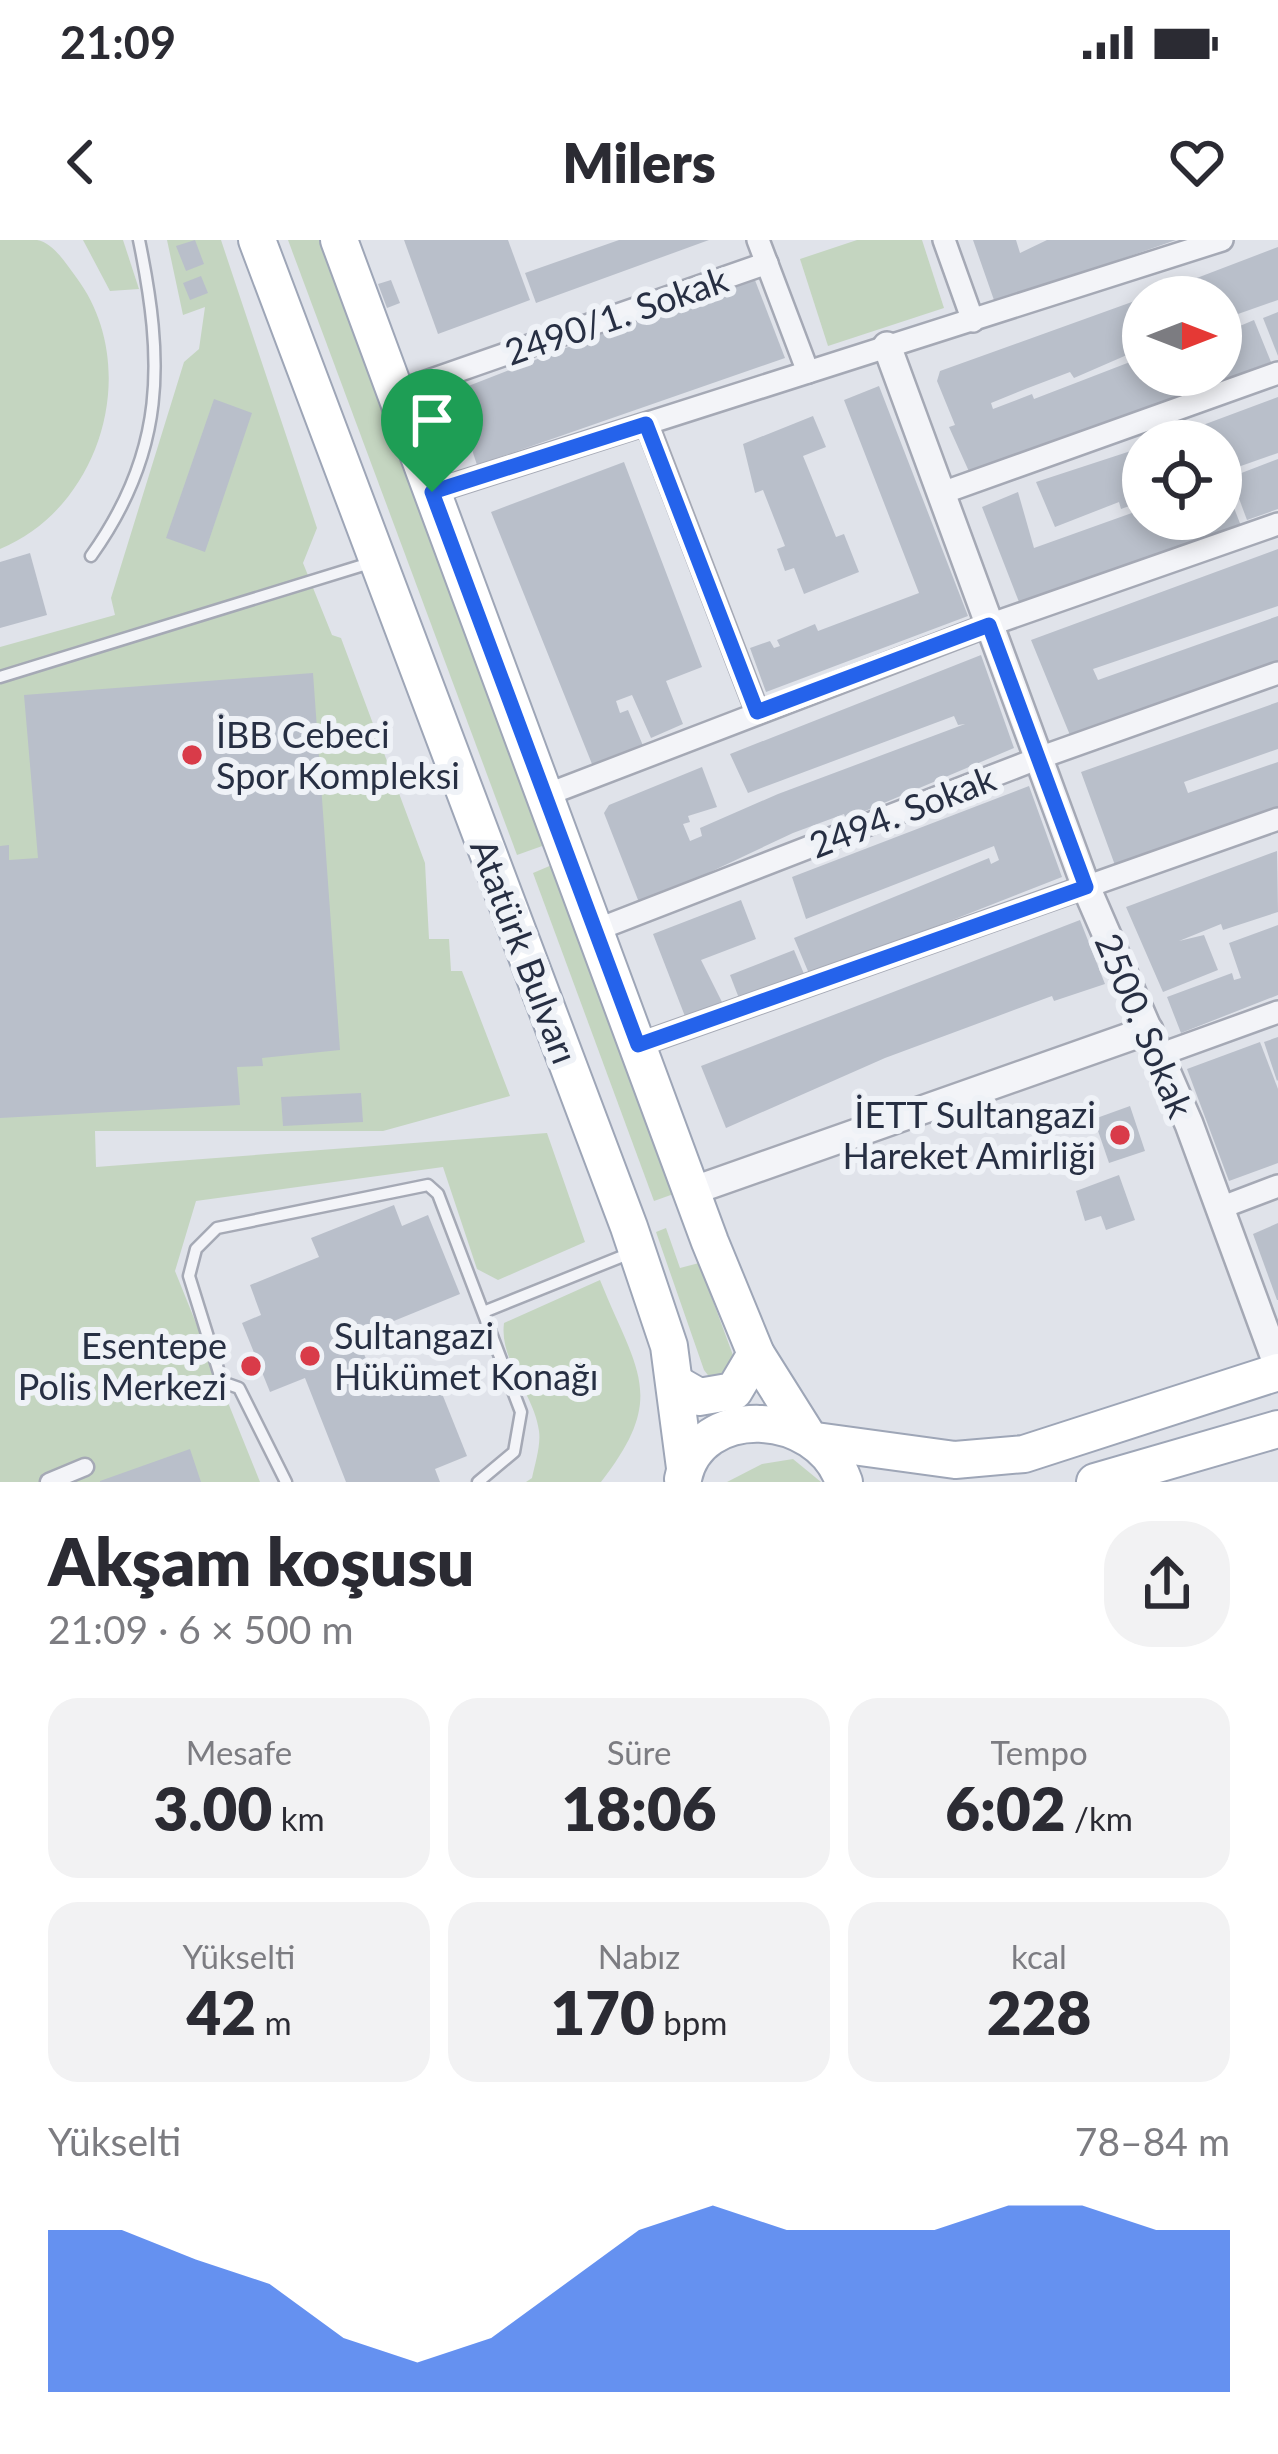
<!DOCTYPE html>
<html lang="tr">
<meta charset="utf-8">
<style>
body{margin:0;font-family:Lato,sans-serif;background:#f2f2f3;color:#2b2b33;height:100vh;display:flex;flex-direction:column;font-size:45px;white-space:nowrap}
*{box-sizing:border-box;margin:0}
p{font-size:39px;color:#7c7c81}
.icon{flex:none;width:66px;height:66px;fill:none;stroke:currentColor;stroke-width:2;stroke-linecap:round;stroke-linejoin:round}
.map{position:relative;height:1242px;overflow:hidden}
.sheet{display:flex;flex-direction:column;background:#fff;flex:1}
.sheet>*{flex:none}
.needle{width:78px;rotate:90deg}
.controls{position:absolute;left:1122px;top:36px;display:grid;gap:24px}
.controls a{display:grid;place-items:center;width:120px;height:120px;border-radius:50%;background:#fff;box-shadow:0 6px 18px #0003;font-size:60px}
.pin{position:absolute;display:grid;place-items:center;width:102px;height:102px;color:#fff;margin:-123px -51px;border-radius:50% 50% 50% 0;rotate:-45deg;box-shadow:0 0 12px #0007}
.pin .icon{rotate:45deg}
.round{display:grid;place-items:center;flex:none;width:126px;height:126px;border-radius:48px;background:#f2f2f3}
.overview{display:flex;align-items:center;justify-content:space-between;height:204px;padding:0 48px}
h1{font-size:66px;font-weight:800;line-height:90px}
.stats{display:grid;grid-template-columns:repeat(3,1fr);gap:18px;height:204px;padding:12px 48px}
.stats div{display:grid;align-content:center;border-radius:30px;background:#f2f2f3;text-align:center}
.stats b{font-size:60px;font-weight:800}
.stats small{font-size:33px;font-weight:400}
.stats p{font-size:33px}
.chart{height:336px;padding:24px 48px}
.chart p{display:flex;justify-content:space-between}
.chart svg{width:100%;height:216px;margin-top:12px;fill:#2563eb;opacity:.7}
.status{display:flex;justify-content:space-between;align-items:center;height:84px;padding:0 60px;background:#fff;direction:ltr}
.status svg{height:33px;fill:currentColor}
header{display:flex;justify-content:space-between;align-items:center;height:156px;padding:0 48px;background:#fff;font-size:54px;font-weight:800}
.map>svg:first-child{display:block}
.green{fill:#c4d5c0}
.building{fill:#b9bfca}
.lines{fill:none;stroke-linecap:round;stroke-linejoin:round}
.service-casing{stroke:#a5a9b5;stroke-width:15}
.pedestrian-casing{stroke:#a5a9b5;stroke-width:21}
.minor-casing{stroke:#a5a9b5;stroke-width:26}
.tertiary-casing{stroke:#a5a9b5;stroke-width:32}
.primary-casing{stroke:#9ea6b7;stroke-width:40}
.service{stroke:#f3f4f8;stroke-width:10}
.pedestrian{stroke:#f3f4f8;stroke-width:16}
.minor{stroke:#f3f4f8;stroke-width:21}
.tertiary{stroke:#f3f4f8;stroke-width:27}
.primary{stroke:#fff;stroke-width:36}
.route-casing{stroke:#fff;stroke-width:24}
.route{stroke:#2563eb;stroke-width:15}
.poi-dot{fill:#d93b49;stroke:#eff2f7;stroke-width:4.5}
.labels{text-anchor:middle;dominant-baseline:central;stroke-width:12;stroke-linejoin:round;paint-order:stroke}
.street-label{font-size:36px;fill:#272f43;stroke:#eff2f7}
.poi-label{font-size:36px;fill:#272f43;stroke:#eff2f7;text-anchor:start}
</style>
<div class="status"><b>21:09</b><svg viewBox="0 0 49 12"><path d="M0 12V9h3v3zM5 12V6h3v6zM10 12V3h3v9zM15 12V0h3v12zM26 1h20v11H26zM47 4h2v5h-2z"/></svg></div>
<header><svg class="icon" aria-label="back" viewBox="0 0 24 24"><path d="M15 5l-7 7 7 7"/></svg>Milers<svg class="icon" aria-label="heart" viewBox="0 0 24 24"><path d="M12 20l-8-8c-3-5 5-10 8-4 3-6 11-1 8 4z"/></svg></header>
<div class="map">
<svg width="1278" height="1242" viewBox="0 0 1278 1242">
<rect width="100%" height="100%" fill="#e0e3ea"/>
<!-- green -->
<g class="green">
<path d="M0,0C12,0 26,0 37,0C54,3 66,24 76,37C143,126 102,267 0,309Z"/>
<polygon points="83,0 123,0 139,49 110,51"/>
<polygon points="167,0 221,0 317,288 303,323 332,395 341,398 425,623 429,699 449,699 451,731 462,731 510,856 383,891 95,891 96,927 547,893 585,1002 498,1040 477,1029 443,927 196,961 175,1031 260,1242 0,1242 0,407 115,375 111,358 184,122 199,109 205,67 183,75"/>
<polygon points="288,0 319,0 545,605 517,615"/>
<polygon points="857,0 922,0 944,68 828,106 800,19"/>
<polygon points="559,622 682,951 654,961 533,633"/>
<polygon points="666,988 680,1028 699,1023 734,1118 732,1133 711,1139 704,1130 656,992"/>
<path d="M600,1040C637,1132 668,1156 601,1242H526L532,1238C535,1224 541,1205 539,1191C534,1153 499,1121 504,1083Z"/>
<polygon points="793,1219 821,1242 727,1242 762,1224"/>
</g>
<!-- building -->
<g class="building">
<polygon points="195,0 204,24 186,31 176,6"/>
<polygon points="404,0 508,0 530,60 438,94"/>
<polygon points="619,0 709,0 536,63 525,33"/>
<polygon points="973,0 1016,0 1020,13 1047,0 1176,0 995,63"/>
<polygon points="1278,7 1278,60 1221,80 1221,57 1147,57"/>
<polygon points="753,35 785,118 477,225 453,152"/>
<polygon points="201,36 208,53 190,60 183,43"/>
<polygon points="391,40 400,63 387,68 378,44"/>
<polygon points="1143,58 1143,108 1074,138 1070,132 1028,148 991,163 993,169 1032,154 1034,159 1143,117 1143,135 1221,135 1221,94 1254,80 1271,122 971,236 949,187 955,185 937,141 940,131"/>
<polygon points="1278,72 1278,116 1263,78"/>
<polygon points="879,146 968,376 766,452 750,408 770,401 774,408 780,406 777,400 815,384 818,391 919,353 844,160"/>
<polygon points="1278,157 1278,213 1221,233 1221,201 1160,201"/>
<polygon points="214,159 252,173 205,312 166,298"/>
<polygon points="813,176 826,207 803,216 836,297 844,294 859,332 804,354 794,328 785,331 777,309 785,306 763,250 755,253 743,204"/>
<polygon points="1143,207 1143,261 1121,269 1119,262 1055,287 1036,242"/>
<polygon points="1278,219 1278,269 1247,280 1231,237"/>
<polygon points="624,222 702,427 666,441 683,484 651,498 632,455 616,461 620,473 628,470 644,508 594,529 491,272"/>
<polygon points="1221,234 1241,286 1019,362 982,267 1018,252 1034,308 1143,269 1143,279 1221,279"/>
<polygon points="1278,309 1278,366 1093,429 1098,440 1278,376 1278,425 1072,500 1031,400"/>
<polygon points="30,313 47,375 0,388 0,322"/>
<polygon points="981,415 1014,508 846,579 844,574 793,593 640,665 604,573 609,565 702,527 717,567 688,576 690,582 683,584 690,601 702,596 700,588 778,554 965,484 958,485 954,476 748,553 730,514"/>
<polygon points="313,433 340,810 262,818 263,826 237,827 240,865 0,878 0,606 9,605 9,620 38,618 24,455"/>
<polygon points="1278,462 1278,509 1184,542 1188,553 1278,522 1278,571 1202,593 1116,628 1081,532"/>
<polygon points="1029,546 1062,637 810,736 794,698 989,618 991,624 999,620 994,606 806,679 792,637"/>
<polygon points="1277,611 1278,672 1223,690 1221,684 1179,701 1204,695 1218,730 1163,752 1126,667"/>
<polygon points="741,660 756,699 701,720 725,768 688,784 653,694"/>
<polygon points="1080,680 1105,744 1054,761 1052,756 885,818 726,888 701,826"/>
<polygon points="1278,685 1278,755 1181,793 1167,757 1232,733 1234,740 1241,738 1229,703"/>
<polygon points="794,710 807,741 742,766 730,735"/>
<polygon points="1278,797 1278,840 1277,841 1264,802"/>
<polygon points="1260,802 1278,849 1278,923 1229,941 1187,829"/>
<polygon points="361,853 363,882 283,886 281,857"/>
<polygon points="1130,866 1145,911 1109,923 1094,879"/>
<polygon points="1119,935 1135,980 1106,990 1101,976 1085,981 1076,951"/>
<polygon points="394,965 402,986 428,975 460,1054 357,1096 381,1157 435,1136 467,1216 435,1229 440,1242 346,1242 305,1138 270,1152 242,1083 261,1075 250,1045 319,1017 311,998"/>
<polygon points="1278,983 1278,1060 1277,1060 1253,994"/>
<polygon points="190,1209 201,1242 100,1242 100,1241"/>
</g>
<g class="lines">
<!-- service casing -->
<g class="service-casing">
<g id="service">
<path d="M91,316C166,211 164,121 139,0"/>
<polyline points="0,437 370,323"/>
<polyline points="486,1071 633,1012"/>
<polyline points="286,1242 239,1148 222,1142 189,1036 196,1009 217,988 428,945 438,954 521,1172 514,1212 478,1242"/>
</g>
</g>
<!-- pedestrian casing -->
<g class="pedestrian-casing">
<polyline id="pedestrian" points="49,1242 85,1227"/>
</g>
<!-- minor casing -->
<g class="minor-casing">
<g id="minor">
<polyline points="758,0 808,132"/>
<polyline points="944,0 973,81"/>
<polyline points="397,152 767,23"/>
<polyline points="647,184 757,471"/>
<polyline points="432,252 1222,0"/>
<polyline points="942,253 1278,133"/>
<polyline points="546,555 989,385 1278,284"/>
<polyline points="596,690 1039,518 1278,433"/>
<polyline points="638,805 1278,579"/>
<polyline points="1159,815 1278,772"/>
<polyline points="1220,968 1278,946"/>
</g>
</g>
<!-- tertiary casing -->
<g class="tertiary-casing">
<g id="tertiary">
<polyline points="887,106 1086,647 1189,884 1278,1126"/>
<polyline points="692,951 1149,790"/>
</g>
</g>
<!-- primary casing -->
<g class="primary-casing">
<g id="primary">
<polyline points="257,0 629,987 669,1106 685,1228"/>
<polyline points="339,0 710,1002 756,1114 805,1192"/>
<polyline points="678,1145 699,1157 734,1151 756,1114"/>
<polyline points="816,1201 955,1220 1024,1214 1278,1132"/>
<path d="M683,1239C698,1163 818,1167 844,1242"/>
<polyline points="1095,1242 1278,1189"/>
</g>
</g>
<!-- service -->
<use href="#service" class="service"/>
<!-- pedestrian -->
<use href="#pedestrian" class="pedestrian"/>
<!-- minor -->
<use href="#minor" class="minor"/>
<!-- tertiary -->
<use href="#tertiary" class="tertiary"/>
<!-- primary -->
<use href="#primary" class="primary"/>
</g>
<g class="lines">
<!-- route casing -->
<g class="route-casing">
<polygon id="route" points="646,184 757,472 989,385 1086,647 638,805 432,252"/>
</g>
<!-- route -->
<use href="#route" class="route"/>
</g>
<!-- markers -->
<g class="poi-dot">
<circle cx="192" cy="515" r="12"/>
<circle cx="1120" cy="895" r="12"/>
<circle cx="310" cy="1116" r="12"/>
<circle cx="251" cy="1126" r="12"/>
</g>
<g class="labels">
<!-- street labels -->
<g class="street-label">
<text transform="translate(616 75) rotate(-19)">2490/1. Sokak</text>
<text transform="translate(902 571) rotate(-21)">2494. Sokak</text>
<text transform="translate(525 711) rotate(69)">Atatürk Bulvarı</text>
<text transform="translate(1145 785) rotate(67)">2500. Sokak</text>
</g>
<!-- poi labels -->
<g class="poi-label">
<text x="216" y="494">İBB Cebeci<tspan x="216" dy="41">Spor Kompleksi</tspan></text>
<text x="1096" y="874" text-anchor="end">İETT Sultangazi<tspan x="1096" dy="41">Hareket Amirliği</tspan></text>
<text x="334" y="1095">Sultangazi<tspan x="334" dy="41">Hükümet Konağı</tspan></text>
<text x="227" y="1105" text-anchor="end">Esentepe<tspan x="227" dy="41">Polis Merkezi</tspan></text>
</g>
</g>
</svg>
<div class="controls">
<a><svg class="needle" viewBox="-14 -14 28 28"><path d="M0-13l5 13h-10z" fill="#e53935"/><path d="M0 13l5-13h-10z" fill="#7c7c81"/></svg></a>
<a><svg class="icon" aria-label="locate" viewBox="0 0 24 24"><circle cx="12" cy="12" r="6"/><path d="M12 2v4M12 18v4M2 12h4M18 12h4"/></svg></a>
</div>
<div class="pin" style="left:432px;top:252px;background:#1e9e55"><svg class="icon" aria-label="arrive" viewBox="0 0 24 24"><path d="M6 21V4h12l-3 4 3 4H6"/></svg></div>
</div>
<section class="sheet">
<div class="overview"><div><h1>Akşam koşusu</h1><p>21:09 · 6 × 500 m</p></div><a class="round"><svg class="icon" aria-label="share" viewBox="0 0 24 24"><path d="M12 15V3M7 8l5-5 5 5M5 13v7h14v-7"/></svg></a></div>
<div class="stats">
<div><p>Mesafe</p><b>3.00<small> km</small></b></div>
<div><p>Süre</p><b>18:06</b></div>
<div><p>Tempo</p><b>6:02<small> /km</small></b></div>
</div>
<div class="stats">
<div><p>Yükselti</p><b>42<small> m</small></b></div>
<div><p>Nabız</p><b>170<small> bpm</small></b></div>
<div><p>kcal</p><b>228</b></div>
</div>
<div class="chart"><p><span>Yükselti</span>78–84 m</p>
<svg viewBox="0 0 160 44" preserveAspectRatio="none"><path d="M0 44V11L10 11L20 17L30 22L40 33L50 38L60 33L70 22L80 11L90 6L100 11L110 11L120 11L130 6L140 6L150 11L160 11V44z"/></svg>
</div>
</section>
